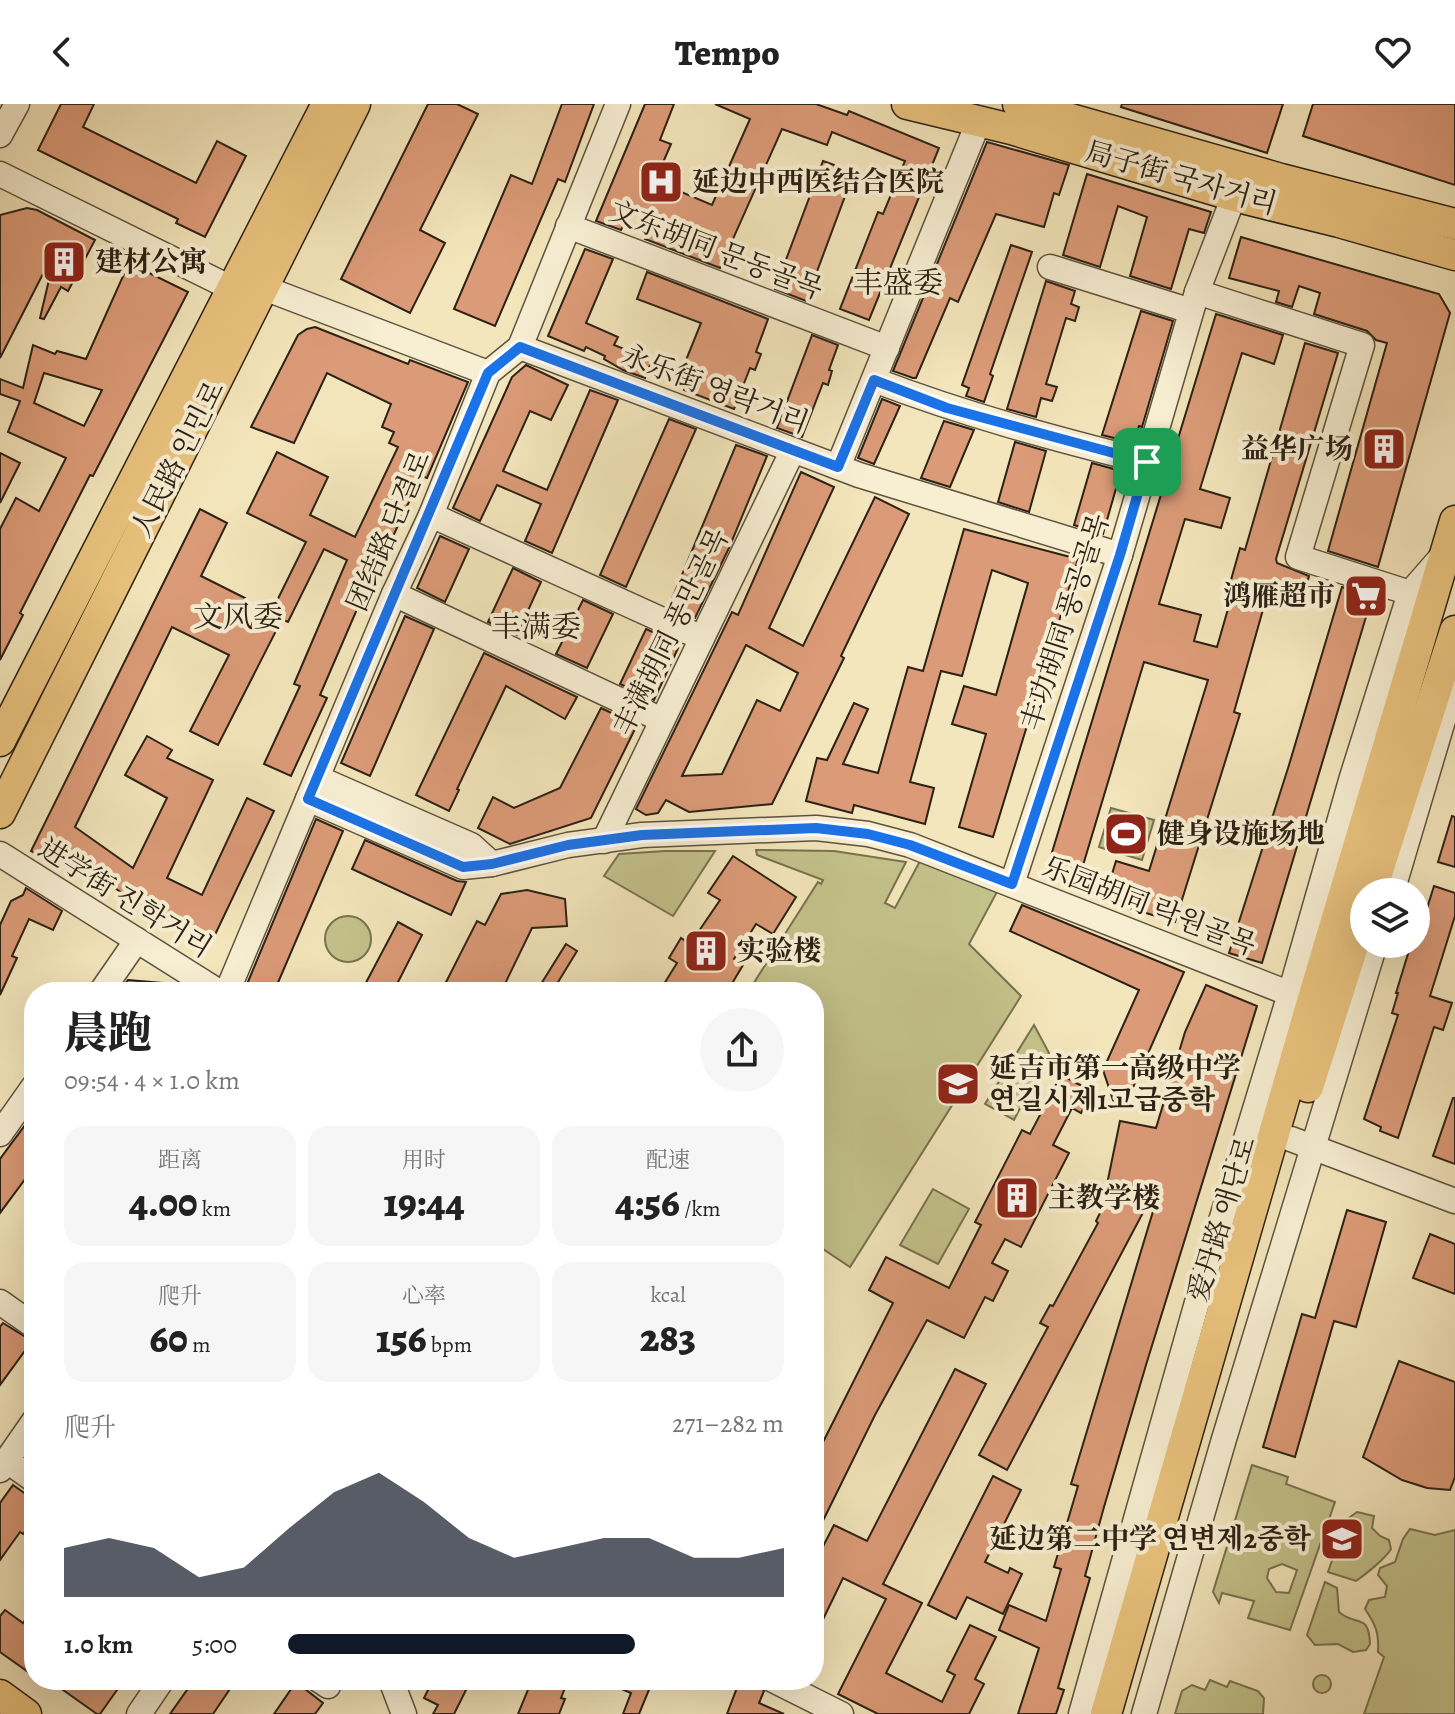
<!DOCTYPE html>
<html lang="zh">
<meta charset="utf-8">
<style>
body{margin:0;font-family:Alegreya,"Noto Serif SC","Noto Serif KR",serif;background:#f6f6f6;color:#222;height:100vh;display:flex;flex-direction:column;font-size:30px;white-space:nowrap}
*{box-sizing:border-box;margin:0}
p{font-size:26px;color:#767676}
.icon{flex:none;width:44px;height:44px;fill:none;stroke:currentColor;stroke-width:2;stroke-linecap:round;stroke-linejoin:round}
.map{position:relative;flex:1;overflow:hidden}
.sheet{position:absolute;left:24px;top:878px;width:800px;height:708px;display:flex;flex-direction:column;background:#fff;border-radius:32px;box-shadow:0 8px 32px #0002}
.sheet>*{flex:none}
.fabs{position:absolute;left:1350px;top:774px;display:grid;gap:16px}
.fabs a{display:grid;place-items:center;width:80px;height:80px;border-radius:50%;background:#fff;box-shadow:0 8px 32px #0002;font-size:40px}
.pin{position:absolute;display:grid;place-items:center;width:68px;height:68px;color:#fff;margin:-34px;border-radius:16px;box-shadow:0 4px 12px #0006}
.round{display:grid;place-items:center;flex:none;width:84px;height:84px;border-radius:42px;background:#f6f6f6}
.headline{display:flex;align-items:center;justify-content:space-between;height:136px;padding:0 40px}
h1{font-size:44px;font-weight:800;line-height:60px}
.stats{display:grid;grid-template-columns:repeat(3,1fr);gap:12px;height:136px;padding:8px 40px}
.stats div{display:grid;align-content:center;border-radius:20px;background:#f6f6f6;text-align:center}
.stats b{font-size:40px;font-weight:800}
.stats small{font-size:22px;font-weight:400}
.stats p{font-size:22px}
.chart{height:224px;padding:16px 40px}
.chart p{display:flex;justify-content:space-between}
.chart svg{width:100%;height:144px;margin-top:8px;fill:#111827;opacity:.7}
ul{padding:0 40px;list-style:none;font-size:26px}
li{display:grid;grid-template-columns:128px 96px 1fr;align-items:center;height:60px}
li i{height:20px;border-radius:10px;background:#111827}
header{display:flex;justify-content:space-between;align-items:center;height:104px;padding:0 40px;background:#fff;font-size:36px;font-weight:800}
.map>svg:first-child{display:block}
.green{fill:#c4c28b;stroke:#787250;stroke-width:2;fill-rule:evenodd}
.building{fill:#dc9b78;stroke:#2b2115;stroke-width:2;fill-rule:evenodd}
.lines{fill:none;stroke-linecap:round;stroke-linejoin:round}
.minor-casing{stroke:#5d523f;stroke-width:27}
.major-casing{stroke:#2b2115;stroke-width:33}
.minor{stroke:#f8efd3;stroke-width:24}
.major{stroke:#eac37e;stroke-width:30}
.route-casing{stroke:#fff;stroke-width:16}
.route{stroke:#1a73e8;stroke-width:10}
.labels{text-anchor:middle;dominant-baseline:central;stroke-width:8;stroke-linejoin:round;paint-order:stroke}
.street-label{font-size:28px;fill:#2b2115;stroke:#f8efd3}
.poi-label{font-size:28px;font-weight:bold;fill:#2b2115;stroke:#f8efd3;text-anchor:start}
.neighbourhood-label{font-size:30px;fill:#2b2115;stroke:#f8efd3}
</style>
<header><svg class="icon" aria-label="back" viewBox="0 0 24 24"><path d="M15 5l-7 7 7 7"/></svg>Tempo<svg class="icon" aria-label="heart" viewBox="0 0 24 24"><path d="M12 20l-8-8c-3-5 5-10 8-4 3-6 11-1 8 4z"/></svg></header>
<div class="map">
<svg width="1455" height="1610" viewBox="0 0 1455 1610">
<rect width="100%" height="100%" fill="#f4e6bc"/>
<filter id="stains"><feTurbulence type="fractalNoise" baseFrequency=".0025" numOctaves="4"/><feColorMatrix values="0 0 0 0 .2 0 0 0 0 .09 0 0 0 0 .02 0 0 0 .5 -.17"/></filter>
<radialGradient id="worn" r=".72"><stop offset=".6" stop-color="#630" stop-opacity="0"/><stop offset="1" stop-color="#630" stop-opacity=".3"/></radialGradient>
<!-- green -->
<g class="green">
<polygon points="1111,704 1154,716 1142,756 1099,743"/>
<polygon points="756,746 834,747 906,758 885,799 895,804 920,757 998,786 969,840 1021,892 850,1163 814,1139 814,888 748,888 818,778 821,780 823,776 757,751"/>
<polygon points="665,747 715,747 673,812 604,772 619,750"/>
<circle cx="348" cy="835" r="23"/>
<polygon points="1034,921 1049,949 1014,1016 985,1000"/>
<polygon points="933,1085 969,1105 938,1160 900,1141"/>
<path d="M1252,1361L1288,1373L1286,1380L1335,1398L1290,1526L1248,1514L1254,1497L1222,1489L1219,1499L1213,1488ZM1282,1460L1297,1466L1289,1489L1276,1488L1267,1474L1269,1465Z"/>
<path d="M1357,1408L1374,1412L1372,1424L1380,1432L1389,1436L1391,1445C1385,1455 1366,1470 1356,1477L1328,1468L1346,1416Z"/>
<path d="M1410,1425L1435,1431L1455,1426V1610H1364L1384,1553L1378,1548C1379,1529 1376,1521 1365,1505L1369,1496L1385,1493L1387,1482L1378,1471L1380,1464L1395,1458L1403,1435Z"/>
<path d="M1325,1478L1337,1484L1339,1508C1356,1523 1369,1508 1370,1540L1366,1546L1353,1548L1338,1540L1315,1541L1307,1531Z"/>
<circle cx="1322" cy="1580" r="9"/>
<polygon points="1210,1576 1227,1583 1230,1577 1258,1587 1264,1594 1263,1610 1175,1610 1182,1587 1192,1581 1205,1586"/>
</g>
<!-- building -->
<g class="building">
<polygon points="61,0 94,0 83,23 196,79 217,37 246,52 205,133 176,119 178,115 38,46"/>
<polygon points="428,0 457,0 478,10 420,126 445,139 410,209 341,175"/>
<polygon points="562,0 594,0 565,78 558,75 495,222 454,205 511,71 532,80"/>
<polygon points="645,0 674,0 660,36 671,40 655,77 712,101 750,15 715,0 816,0 847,11 849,7 939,44 869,216 840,205 878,108 883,110 905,57 832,28 827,41 782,25 720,164 645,135 654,115 631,105 621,126 596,117"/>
<polygon points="1122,0 1283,0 1267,49 1121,3"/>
<polygon points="1313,0 1455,0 1455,81 1303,32"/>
<polygon points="987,38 1069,61 1059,91 1054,89 1044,123 996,110 958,198 950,194 916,274 913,274 893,267"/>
<polygon points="823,57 854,68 806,197 775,185"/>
<polygon points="1087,70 1211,108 1204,129 1189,125 1171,185 1130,172 1147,113 1118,102 1100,163 1063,151"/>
<polygon points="27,104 37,106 95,136 68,187 61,183 44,215 40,214 53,159 49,158 0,254 0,111"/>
<polygon points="1241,133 1439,190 1450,209 1378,463 1328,447 1387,239 1376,236 1367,227 1314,210 1320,189 1299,182 1292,203 1276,198 1279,187 1229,174"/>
<polygon points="1011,141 1032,148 990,270 993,272 984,298 966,292 969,284 962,281"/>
<polygon points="585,145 613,155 586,219 618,233 614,241 652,256 645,274 623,266 604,255 605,252 586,243 584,247 548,232"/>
<path d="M132,152L148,160L145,167L188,188L93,372L90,371L20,509L23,511L0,556V425L16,394L39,407L66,354L8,328L20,297L0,290V275L23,284L33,241L55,250L57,247L86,255ZM44,269L102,286L84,322L34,299Z"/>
<polygon points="647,168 768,215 756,248 761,250 755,266 750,264 734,305 684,286 693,265 684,261 701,219 637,195"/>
<polygon points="1046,177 1075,187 1071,200 1079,203 1075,217 1066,214 1046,280 1057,283 1052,297 1041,294 1036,313 1007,305"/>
<polygon points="1141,207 1173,217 1142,323 1139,322 1134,339 1102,331"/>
<polygon points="1216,210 1283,231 1274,260 1242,249 1200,385 1230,394 1221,424 1185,415 1159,500 1201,511 1194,537 1217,543 1232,491 1227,490 1240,444 1245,446 1305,239 1338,249 1276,455 1277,459 1309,472 1302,498 1268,488 1234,608 1240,610 1175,818 1104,796 1116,757 1149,767 1208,576 1144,558 1078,778 1046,768"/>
<polygon points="315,223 408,260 410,256 468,278 427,374 421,372 376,469 373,468 320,591 327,594 291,672 264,660 300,582 294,580 347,456 324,445 288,518 282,515 218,641 190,627 229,551 172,523 75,723 133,764 167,694 125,671 147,632 172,646 167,654 213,676 167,774 202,791 247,694 274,707 213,835 121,791 122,789 63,747 57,760 31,747 200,405 227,419 201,472 245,494 239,506 266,519 306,438 247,409 277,348 328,373 310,411 355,433 398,343 389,339 394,328 382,323 391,300 327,269 294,339 251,323 298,231 307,225"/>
<polygon points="812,231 838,241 829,266 832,267 828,281 823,279 802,333 777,324"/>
<polygon points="526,261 568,281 551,316 530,307 503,367 547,386 590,286 618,296 552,449 525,437 541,400 497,381 480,417 453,404 512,273"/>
<polygon points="882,295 900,302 874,360 858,354"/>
<polygon points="669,315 696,325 626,483 600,471"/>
<polygon points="944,317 974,326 950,383 921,374"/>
<polygon points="1015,338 1046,347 1029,408 998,398"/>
<polygon points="736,341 767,352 729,444 695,514 669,502"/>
<polygon points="0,349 20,359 0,399"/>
<polygon points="1092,359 1121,367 1103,430 1074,421"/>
<path d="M801,368L834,383L769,524L803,542L875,393L909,410L841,552L844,554L772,700L689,708L666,696L658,709L646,711L636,705L732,508L738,511ZM746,541L798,569L780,607L757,596L722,670L682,672Z"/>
<polygon points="964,425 1078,455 993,733 959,723 986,630 952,620 964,582 996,591 1028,479 992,466 962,572 941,567 910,678 934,684 925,720 854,701 852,709 806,697 817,654 827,656 854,599 868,605 843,660 878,669 908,563 923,567"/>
<polygon points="440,432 469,445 445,498 417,484"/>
<polygon points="513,464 541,478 517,531 488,518"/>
<polygon points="1342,483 1372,493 1262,859 1229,849 1289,661"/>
<polygon points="583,496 613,510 587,564 556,550"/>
<polygon points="405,512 434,525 370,672 341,659"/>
<polygon points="646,525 680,540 654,596 620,580"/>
<polygon points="484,549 577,593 565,615 506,582 457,685 459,686 449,707 416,691"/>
<polygon points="601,604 637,621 591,714 510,740 478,724 493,693 514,704 560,684"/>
<polygon points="1452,712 1455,713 1455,763 1438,758"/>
<polygon points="316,715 343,727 274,888 252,888 245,885"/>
<polygon points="365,736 457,777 466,778 451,811 352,765"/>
<polygon points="733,752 796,793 773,830 756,820 734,855 743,861 727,888 659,888 677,859 669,854 681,834 690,840 720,796 708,789"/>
<polygon points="1434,782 1455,789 1455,812 1430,892 1452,899 1443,926 1434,923 1398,1034 1380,1027 1381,1023 1364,1015 1398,911 1392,909 1398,889 1396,889 1411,840 1416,840 1416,825 1420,813 1424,814"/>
<polygon points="26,784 62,807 53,826 29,815 12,852 17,854 0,891 0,821 11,797 23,791"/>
<polygon points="527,786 565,795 567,822 532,824 501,888 441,888 477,817 485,821 501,790"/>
<polygon points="1022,801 1184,868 1124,1004 1114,999 1103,966 1139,886 1010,827"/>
<polygon points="398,818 422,831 393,888 361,888"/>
<polygon points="566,840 577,847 552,888 536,888"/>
<polygon points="128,876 162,879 161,888 119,888"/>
<polygon points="1206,881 1257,902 1146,1261 1104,1403 1085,1472 1090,1474 1058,1584 1064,1586 1056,1610 1018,1610 1039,1544 999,1526 1009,1501 1046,1517 1061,1465 1054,1463 1078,1382 1071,1380 1154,1104 1147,1101 1007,1366 979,1351 1048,1223 1040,1219 1050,1201 1053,1202 1098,1119 1096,1117 1109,1091 1105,1090 1120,1017 1156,1024 1185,928"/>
<polygon points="1061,971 1092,987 1081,1009 1072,1004 1053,1041 1069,1049 1021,1143 1005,1135 992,1159 1008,1167 993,1197 985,1193 964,1234 927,1216 875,1311 814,1435 814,1356 893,1199 869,1186 886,1153 949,1184 981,1121 975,1118 1022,1026 1030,1030"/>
<polygon points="1453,994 1455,994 1455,1060 1433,1052"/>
<polygon points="34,1009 34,1063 0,1109 0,1055"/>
<polygon points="1347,1106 1386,1118 1356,1223 1334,1217 1295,1353 1263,1343 1302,1210 1315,1214"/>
<polygon points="1430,1130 1455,1140 1455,1190 1413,1174"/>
<polygon points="3,1219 32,1237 0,1281 0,1223"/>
<polygon points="1399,1257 1455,1278 1455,1373 1450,1386 1427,1384 1402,1376 1363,1353"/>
<polygon points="955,1265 986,1280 883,1480 922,1499 886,1569 942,1598 955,1571 947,1567 970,1521 996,1533 975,1575 984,1580 969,1610 878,1610 838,1590 886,1495 843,1474 814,1534 814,1460 834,1421 867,1437"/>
<polygon points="993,1372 1021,1386 985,1458 1008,1469 1010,1464 1022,1470 1003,1510 967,1493 956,1515 928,1501"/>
<polygon points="13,1381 34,1396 34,1416 23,1430 20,1428 0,1456 0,1399"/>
<polygon points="34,1504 34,1572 0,1548 0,1512 5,1506 23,1519"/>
<polygon points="49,1576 124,1576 100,1610 97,1610"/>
<polygon points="194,1576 236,1576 213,1610 170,1610"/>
<polygon points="433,1576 445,1576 466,1586 454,1610 433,1610 438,1601 424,1594"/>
<polygon points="532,1576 568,1576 561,1594 565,1595 559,1610 518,1610"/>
<polygon points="601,1576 653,1576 639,1610 623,1610 631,1589"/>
<polygon points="740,1576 759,1580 764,1587 759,1599 784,1610 727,1610"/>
<polygon points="296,1578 323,1599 315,1610 274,1610"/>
</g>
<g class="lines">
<!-- minor casing -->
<g class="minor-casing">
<g id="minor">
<polyline points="0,31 17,0"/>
<polyline points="0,70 233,185"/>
<polyline points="568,122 887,244"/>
<polyline points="1050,163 1191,207"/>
<polyline points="264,184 488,269"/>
<polyline points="1197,188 1362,241 1298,453 1410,489"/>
<polyline points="520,243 859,371 1120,451"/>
<path d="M874,276C966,311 1052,334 1147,358"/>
<polyline points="838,363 978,19"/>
<polyline points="431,411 702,534"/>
<polyline points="394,490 662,616"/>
<polyline points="318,674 471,741 492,760"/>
<polyline points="308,695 463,763 492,760 568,741 642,731 816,724 868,730 910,741 1306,896"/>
<polyline points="604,737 793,346"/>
<polyline points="0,750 219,888"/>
<polyline points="1012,780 1120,451 1197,188 1234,92"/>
<polyline points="1392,788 1455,576"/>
<polyline points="101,888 137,836"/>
<polyline points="227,888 394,490 431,411 488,269 520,243 618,0"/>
<polyline points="0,1030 34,982"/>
<polyline points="1291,1035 1455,1097"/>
<polyline points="0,1198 34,1222"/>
<polyline points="6,1356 34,1376"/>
<polyline points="0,1366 34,1317"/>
<polyline points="319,1576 328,1582"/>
<polyline points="391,1576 404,1610"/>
<polyline points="773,1576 841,1610"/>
<polyline points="139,1610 162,1576"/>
<polyline points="1081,1610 1207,1163 1290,890 1352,673 1410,489 1444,450"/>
<polyline points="1144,1610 1224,1335 1375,840"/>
</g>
</g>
<!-- major casing -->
<g class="major-casing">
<g id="major">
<polyline points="907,0 1011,25 1234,92 1339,118 1455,151"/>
<polyline points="1018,0 1281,75 1455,120"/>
<polyline points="0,637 327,0"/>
<polyline points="0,709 355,0"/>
<polyline points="1371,788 1455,527"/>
<polyline points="1308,983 1364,808"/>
<polyline points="0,1591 26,1610"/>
<polyline points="1106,1610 1312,898 1455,417"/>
</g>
</g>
<!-- minor -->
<use href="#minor" class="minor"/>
<!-- major -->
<use href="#major" class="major"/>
</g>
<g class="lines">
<!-- route casing -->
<g class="route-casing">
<polygon id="route" points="520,243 838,363 874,276 947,304 1147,358 1120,451 1012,780 910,741 868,730 816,724 642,731 568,741 492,760 463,763 308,695 488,269"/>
</g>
<!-- route -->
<use href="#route" class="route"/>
</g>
<!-- icons -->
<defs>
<g id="hospital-square" transform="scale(2.3)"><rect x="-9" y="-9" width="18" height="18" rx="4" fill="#8f2418" stroke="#f8efd3"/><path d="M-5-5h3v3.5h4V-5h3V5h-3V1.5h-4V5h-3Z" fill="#fff"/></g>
<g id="building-square" transform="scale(2.3)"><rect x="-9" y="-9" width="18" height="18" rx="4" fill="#8f2418" stroke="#f8efd3"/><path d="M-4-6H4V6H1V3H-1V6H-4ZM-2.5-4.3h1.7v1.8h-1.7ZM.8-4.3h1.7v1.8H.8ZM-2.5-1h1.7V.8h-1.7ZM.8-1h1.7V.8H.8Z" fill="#fff"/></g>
<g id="supermarket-square" transform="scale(2.3)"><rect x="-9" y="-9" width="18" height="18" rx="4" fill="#8f2418" stroke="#f8efd3"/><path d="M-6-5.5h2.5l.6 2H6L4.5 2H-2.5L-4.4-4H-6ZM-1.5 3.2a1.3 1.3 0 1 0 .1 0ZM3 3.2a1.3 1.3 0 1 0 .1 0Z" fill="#fff"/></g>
<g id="stadium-square" transform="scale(2.3)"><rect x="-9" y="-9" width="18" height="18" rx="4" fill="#8f2418" stroke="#f8efd3"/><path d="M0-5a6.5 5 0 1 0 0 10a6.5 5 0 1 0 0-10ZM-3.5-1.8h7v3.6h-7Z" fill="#fff"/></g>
<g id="school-square" transform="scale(2.3)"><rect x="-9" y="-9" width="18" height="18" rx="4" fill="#8f2418" stroke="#f8efd3"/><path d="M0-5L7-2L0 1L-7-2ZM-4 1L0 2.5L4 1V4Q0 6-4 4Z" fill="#fff"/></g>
</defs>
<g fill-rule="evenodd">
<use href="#hospital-square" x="661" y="78"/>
<use href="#building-square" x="64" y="158"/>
<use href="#building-square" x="1384" y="345"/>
<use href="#supermarket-square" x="1366" y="492"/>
<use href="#stadium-square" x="1126" y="730"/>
<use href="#building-square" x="706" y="847"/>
<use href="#school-square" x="958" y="980"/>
<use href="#building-square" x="1017" y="1094"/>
<use href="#school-square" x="1342" y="1435"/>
</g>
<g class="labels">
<!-- street labels -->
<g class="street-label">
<text transform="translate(1181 74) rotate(16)">局子街 국자거리</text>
<text transform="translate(716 146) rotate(21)">文东胡同 문동골목</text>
<text transform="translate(715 285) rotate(21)">永乐街 영락거리</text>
<text transform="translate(178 355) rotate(-63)">人民路 인민로</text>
<text transform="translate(389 427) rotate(-67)">团结路 단결로</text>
<text transform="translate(1065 518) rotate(-72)">丰功胡同 풍공골목</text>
<text transform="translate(671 528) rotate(-64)">丰满胡同 풍만골목</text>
<text transform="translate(125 794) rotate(32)">进学街 진학거리</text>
<text transform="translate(1149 802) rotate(21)">乐园胡同 락원골목</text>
<text transform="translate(1222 1115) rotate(-73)">爱丹路 애단로</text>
</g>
<!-- poi labels -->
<g class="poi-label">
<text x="692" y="78">延边中西医结合医院</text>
<text x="95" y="158">建材公寓</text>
<text x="1353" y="345" text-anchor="end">益华广场</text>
<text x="1335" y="492" text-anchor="end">鸿雁超市</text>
<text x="1157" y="730">健身设施场地</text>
<text x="737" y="847">实验楼</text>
<text x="989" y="964">延吉市第一高级中学<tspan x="989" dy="32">연길시제1고급중학</tspan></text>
<text x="1048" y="1094">主教学楼</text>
<text x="1311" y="1435" text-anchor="end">延边第二中学 연변제2중학</text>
</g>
<!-- neighbourhood labels -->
<g class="neighbourhood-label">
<text x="898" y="179">丰盛委</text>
<text x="238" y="513">文风委</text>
<text x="536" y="523">丰满委</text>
</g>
</g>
<rect width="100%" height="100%" filter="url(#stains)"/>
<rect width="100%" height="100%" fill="url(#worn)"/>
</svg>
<div class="fabs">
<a><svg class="icon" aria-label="layers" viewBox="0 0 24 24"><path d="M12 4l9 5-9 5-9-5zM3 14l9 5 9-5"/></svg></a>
</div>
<div class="pin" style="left:1147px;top:358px;background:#1e9e55"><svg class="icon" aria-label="arrive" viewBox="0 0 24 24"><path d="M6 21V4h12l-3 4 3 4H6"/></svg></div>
<section class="sheet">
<div class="headline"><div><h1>晨跑</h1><p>09:54 · 4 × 1.0 km</p></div><a class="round"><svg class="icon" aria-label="share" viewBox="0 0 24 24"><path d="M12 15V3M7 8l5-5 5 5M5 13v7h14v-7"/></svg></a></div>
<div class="stats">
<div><p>距离</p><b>4.00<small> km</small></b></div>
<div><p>用时</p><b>19:44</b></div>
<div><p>配速</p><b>4:56<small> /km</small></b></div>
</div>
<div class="stats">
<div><p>爬升</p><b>60<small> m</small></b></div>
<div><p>心率</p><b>156<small> bpm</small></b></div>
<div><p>kcal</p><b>283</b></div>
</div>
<div class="chart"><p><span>爬升</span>271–282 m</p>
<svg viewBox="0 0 160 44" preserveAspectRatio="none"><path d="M0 44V29L10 26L20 29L30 38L40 35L50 23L60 12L70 6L80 15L90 26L100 32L110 29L120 26L130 26L140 32L150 32L160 29V44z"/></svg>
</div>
<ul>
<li><b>1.0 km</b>5:00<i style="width:70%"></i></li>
</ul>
</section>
</div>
